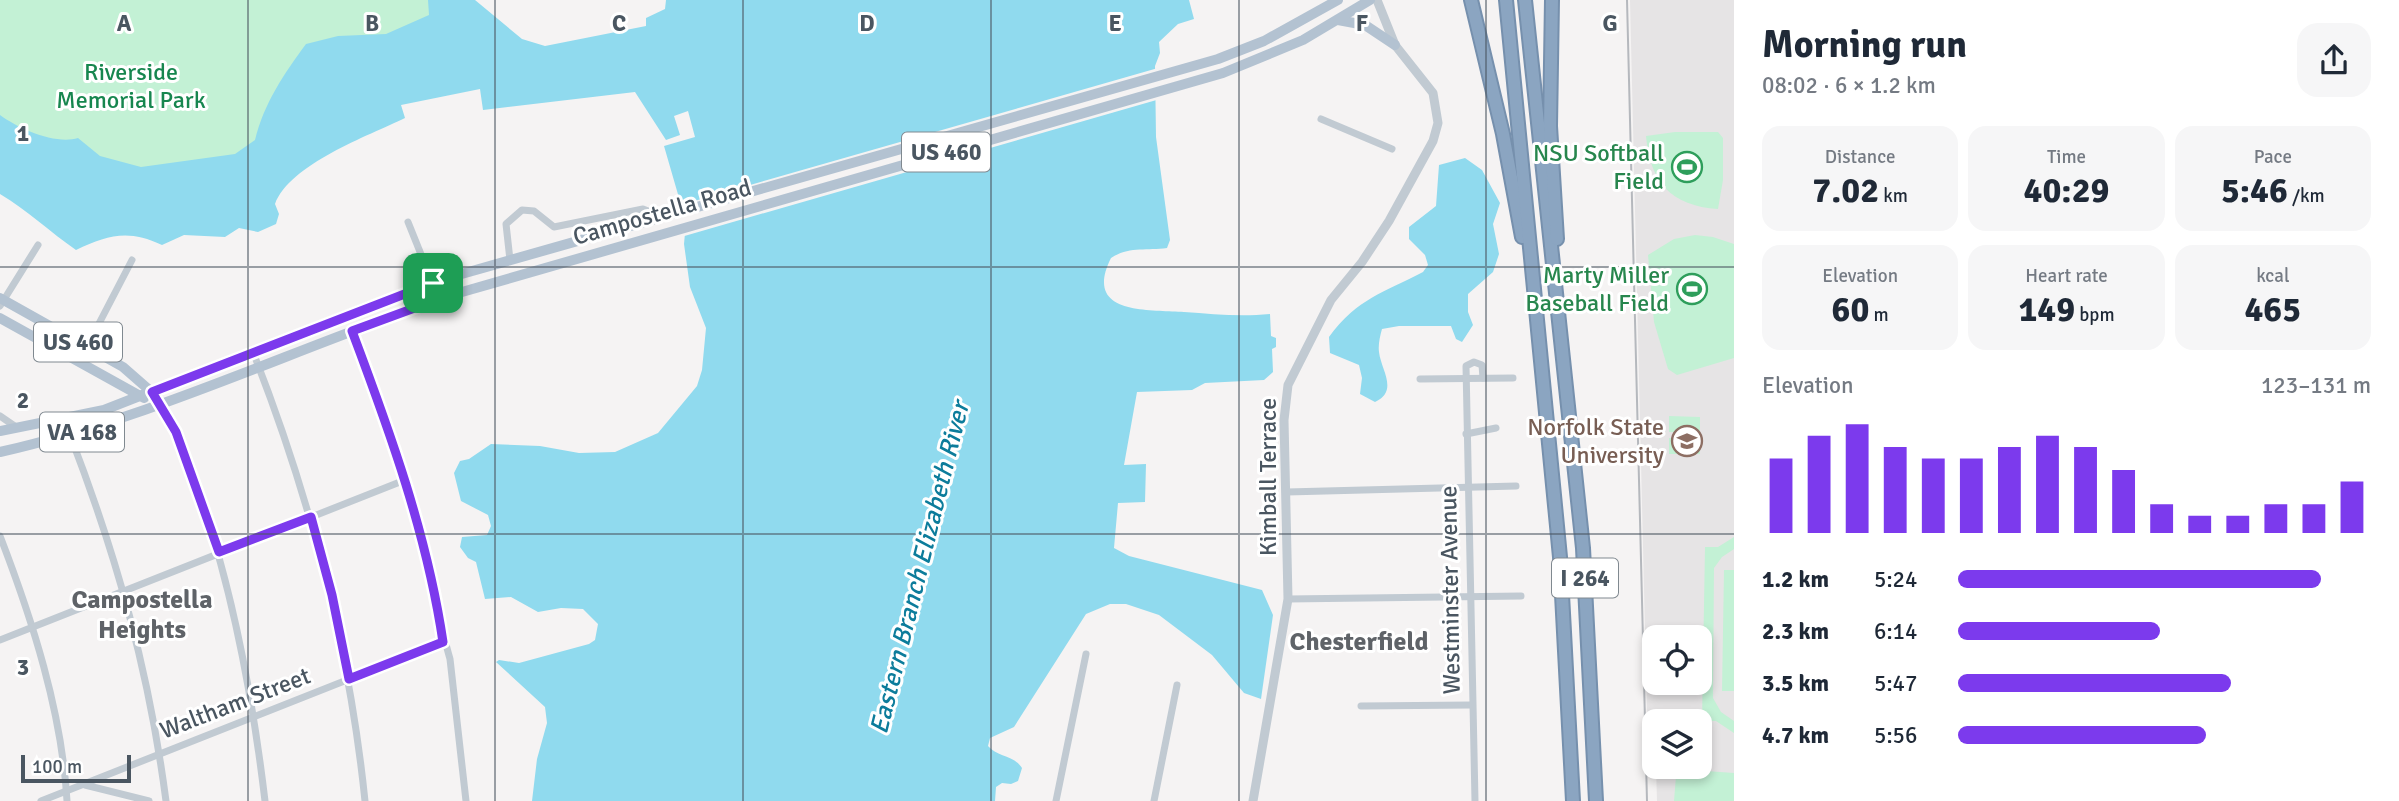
<!DOCTYPE html>
<meta charset="utf-8">
<style>
body{margin:0;font-family:Signika,sans-serif;background:#f6f6f7;color:#1f2937;height:100vh;display:flex;flex-direction:column;font-size:26px;white-space:nowrap}
*{box-sizing:border-box;margin:0}
p{font-size:23px;color:#747a83}
.icon{flex:none;width:38px;height:38px;fill:none;stroke:currentColor;stroke-width:2;stroke-linecap:round;stroke-linejoin:round}
.map{position:relative;flex:1;overflow:hidden}
.drawer{display:flex;flex-direction:column;background:#fff;width:665px}
.drawer>*{flex:none}
.fabs{position:absolute;left:1642px;top:625px;display:grid;gap:14px}
.fabs a{display:grid;place-items:center;width:70px;height:70px;border-radius:14px;background:#fff;box-shadow:0 4px 10px #0003;font-size:35px}
.scale{position:absolute;left:21px;bottom:18px;width:110px;box-sizing:border-box;padding-left:7px;border:4px solid #4a5661;border-top:0;font-size:19px;line-height:24px;white-space:nowrap;color:#4a5661;-webkit-text-stroke:5px #fff;paint-order:stroke}
.pin{position:absolute;display:grid;place-items:center;width:60px;height:60px;color:#fff;margin:-30px;border-radius:14px;box-shadow:0 4px 10px #0006}
.round{display:grid;place-items:center;flex:none;width:74px;height:74px;border-radius:21px;background:#f6f6f7}
.overview{display:flex;align-items:center;justify-content:space-between;height:119px;padding:0 28px}
h1{font-size:38px;font-weight:700;line-height:52px}
.stats{display:grid;grid-template-columns:repeat(3,1fr);gap:10px;height:119px;padding:7px 28px}
.stats div{display:grid;align-content:center;border-radius:18px;background:#f6f6f7;text-align:center}
.stats b{font-size:35px;font-weight:700}
.stats small{font-size:19px;font-weight:400}
.stats p{font-size:19px}
.chart{height:196px;padding:14px 28px}
.chart p{display:flex;justify-content:space-between}
.chart svg{width:100%;height:126px;margin-top:7px;stroke:#7c3aed;stroke-width:6}
ul{padding:0 28px;list-style:none;font-size:23px}
li{display:grid;grid-template-columns:112px 84px 1fr;align-items:center;height:52px}
li i{height:18px;border-radius:9px;background:#7c3aed}
main{display:flex;flex:1;min-height:0}
.map>svg:first-child{display:block}
.education{fill:#e6e4e5;fill-rule:evenodd}
.green{fill:#c3f1d5}
.water{fill:#90daee}
.pier{fill:#f5f3f3}
.lines{fill:none;stroke-linecap:round;stroke-linejoin:round}
.motorway-casing{stroke:#7690ad;stroke-width:16}
.minor{stroke:#c1cad2;stroke-width:7}
.tertiary{stroke:#c1cad2;stroke-width:9}
.primary{stroke:#b3c2d1;stroke-width:10}
.motorway{stroke:#8ba5c1;stroke-width:12}
.tram{stroke:#b5b8bd;stroke-width:2}
.route-casing{stroke:#fff;stroke-width:14}
.route{stroke:#7c3aed;stroke-width:9}
.grid{fill:none;stroke:#4a5661;stroke-width:2;stroke-opacity:0.55}
.labels{text-anchor:middle;dominant-baseline:central;stroke-width:6;stroke-linejoin:round;paint-order:stroke}
.shield{fill:#fff;stroke:#808990;stroke-width:2}
.shield-label{font-size:23px;font-weight:bold;fill:#4a5661}
.park-label{font-size:24px;fill:#17864f;stroke:#fff}
.leisure-label{font-size:24px;fill:#27864d;stroke:#fff;text-anchor:end}
.street-label{font-size:24px;fill:#4a5661;stroke:#fff}
.education-label{font-size:24px;fill:#785e54;stroke:#fff;text-anchor:end}
.water-label{font-size:26px;font-style:italic;fill:#0c7c9b;stroke:#fff}
.neighbourhood-label{font-size:26px;font-weight:bold;fill:#5f6368;stroke:#fff}
.grid-label{font-size:23px;text-anchor:middle;font-weight:bold;fill:#4a5661;stroke:#fff;stroke-width:6;stroke-linejoin:round;paint-order:stroke}
</style>
<main>
<div class="map">
<svg width="1734" height="801" viewBox="0 0 1734 801">
<rect width="100%" height="100%" fill="#f5f3f3"/>
<!-- education -->
<path class="education" d="M1630,0H1734V801H1657L1656,767L1699,766V721H1654V756H1648ZM1654,637H1699V682H1654Z"/>
<!-- green -->
<g class="green">
<polygon points="0,0 439,0 461,53 254,160 140,173 0,127"/>
<path d="M1675,132H1718L1723,138V180L1718,209C1671,206 1650,182 1646,136Z"/>
<polygon points="1695,235 1713,237 1734,244 1734,358 1677,375 1668,369 1654,322 1648,255 1674,239"/>
<polygon points="1669,416 1700,417 1700,433 1669,432"/>
<rect x="1669" y="438" width="31" height="16"/>
<polygon points="1734,537 1734,549 1722,557 1714,568 1713,698 1721,712 1734,721 1734,733 1716,721 1702,721 1705,547 1718,547"/>
<polygon points="1724,570 1734,570 1734,691 1722,691"/>
<polygon points="1692,770 1734,773 1734,801 1674,801 1676,776"/>
</g>
<!-- water -->
<g class="water">
<path d="M428,0H475L522,39L545,46L646,26V18L665,9L666,0H1189L1194,19L1178,24L1159,42L1160,53L1155,66L1156,137L1170,240L1167,248C1146,251 1129,246 1111,258C1082,316 1150,309 1184,312C1213,314 1240,317 1270,314L1271,336L1276,338V347L1272,349L1273,372L1264,380L1205,383L1192,390L1137,392L1124,465L1146,464L1145,502L1118,503L1114,548L1129,556L1262,590L1273,615L1261,699L1244,693L1212,655L1159,615L1126,604H1110L1086,614L1014,727L990,738L988,746C997,757 1014,755 1022,768L1018,781L1011,784L1002,783L996,787L995,801H532L537,759L547,723L545,707L496,662L499,660L519,663L589,644L595,640L598,624L583,609L561,608L538,612L511,597L485,599L476,562L468,558L460,547L462,537L487,535L491,526L488,515L461,501L454,473L460,461L469,459L491,444L540,446L579,453L615,452L658,433L697,386L702,370L706,328L690,287L684,244L686,222L664,146L695,137L688,111L674,116L680,135L666,140L635,92L483,110L480,89L401,105L405,118C368,136 290,164 275,204L279,214L276,224L258,232L239,228L225,237L184,235L162,245C128,229 108,235 76,250C50,232 27,210 0,194V115C19,129 56,145 78,138L100,156L141,167L235,154L255,140C264,103 284,74 306,44L338,36L386,34L429,15Z"/>
<path d="M1465,158L1482,170L1500,203L1493,224L1499,254L1493,272L1468,294V312L1473,325L1462,342L1456,339L1451,326H1399L1382,329C1380,336 1378,345 1379,352C1381,370 1399,391 1375,402L1360,394L1362,378L1359,365L1330,353L1329,337C1358,298 1383,293 1423,272L1428,265L1425,255L1409,239V227L1436,206L1439,165Z"/>
</g>
<!-- pier -->
<polygon class="pier" points="1158,68 1160,99 681,237 682,223 677,206"/>
<g class="lines">
<!-- motorway casing -->
<g class="motorway-casing">
<g id="motorway">
<polyline points="1471,0 1503,134 1522,237"/>
<polyline points="1506,0 1560,557 1573,801"/>
<polyline points="1525,0 1583,548 1596,801"/>
<polyline points="1552,0 1550,126 1557,239"/>
</g>
</g>
<!-- minor -->
<g class="minor">
<polyline points="1321,119 1392,149"/>
<polyline points="408,222 439,299"/>
<polyline points="510,260 506,224 522,210 534,211 554,227 643,209 653,213"/>
<polyline points="0,306 38,245"/>
<path d="M352,331C377,398 401,465 420,534C432,576 438,618 450,659L466,801"/>
<path d="M253,352C310,497 349,645 365,801"/>
<polyline points="79,362 132,260"/>
<polyline points="1420,379 1513,378"/>
<path d="M163,406C180,437 191,471 203,505C235,601 253,700 265,801"/>
<polyline points="0,416 16,427"/>
<polyline points="1466,434 1496,428"/>
<path d="M70,435C117,557 149,671 166,801"/>
<polyline points="1287,492 1516,486"/>
<path d="M0,536C32,619 62,712 67,801"/>
<polyline points="1288,599 1521,596"/>
<polyline points="0,640 405,480"/>
<polyline points="1361,706 1471,705"/>
<polyline points="85,785 149,801"/>
<polyline points="41,801 443,642"/>
<polyline points="1056,801 1086,654"/>
<polyline points="1154,801 1177,685"/>
<polyline points="1475,801 1466,366 1474,362 1482,365 1483,378"/>
</g>
<!-- tertiary -->
<polyline class="tertiary" points="1253,801 1288,599 1284,420 1288,385 1331,300 1362,262 1389,221 1433,141 1438,123 1433,93 1395,45 1377,0"/>
<!-- primary -->
<g class="primary">
<polyline points="1338,20 1365,25 1395,45"/>
<polyline points="0,298 123,367 155,395"/>
<polyline points="0,318 144,398"/>
<polyline points="0,431 104,410 367,307 451,277 1218,59 1264,41 1338,0"/>
<path d="M0,452C163,415 305,343 462,292L1223,73L1303,40L1370,0"/>
</g>
<!-- motorway -->
<use href="#motorway" class="motorway"/>
<!-- tram -->
<polyline class="tram" points="1627,0 1647,801"/>
</g>
<g class="lines">
<!-- route casing -->
<g class="route-casing">
<path id="route" d="M433,283L439,299L352,331C390,432 427,534 443,642L349,679L332,595L311,517L219,552L176,432L152,392Z"/>
</g>
<!-- route -->
<use href="#route" class="route"/>
</g>
<!-- grid -->
<path class="grid" d="M248,0V801M495,0V801M743,0V801M991,0V801M1239,0V801M1486,0V801M0,267H1734M0,534H1734"/>
<!-- icons -->
<defs>
<g id="stadium-ring" transform="scale(1.575)"><circle r="9.5" fill="#fff" stroke="#2e9e5b" stroke-width="1.5"/><path d="M0-5a6.5 5 0 1 0 0 10a6.5 5 0 1 0 0-10ZM-3.5-1.8h7v3.6h-7Z" fill="#2e9e5b"/></g>
<g id="university-ring" transform="scale(1.575)"><circle r="9.5" fill="#fff" stroke="#8d6e63" stroke-width="1.5"/><path d="M0-5L7-2L0 1L-7-2ZM-4 1L0 2.5L4 1V4Q0 6-4 4Z" fill="#8d6e63"/></g>
</defs>
<g fill-rule="evenodd">
<use href="#stadium-ring" x="1687" y="167"/>
<use href="#stadium-ring" x="1692" y="289"/>
<use href="#university-ring" x="1687" y="441"/>
</g>
<g class="labels">
<!-- shield labels -->
<g class="shield">
<rect x="902" y="132.5" width="88" height="39" rx="5"/>
<rect x="34" y="322.5" width="88" height="39" rx="5"/>
<rect x="40" y="412.5" width="84" height="39" rx="5"/>
<rect x="1552" y="558.5" width="66" height="39" rx="5"/>
</g>
<g class="shield-label">
<text x="946" y="152">US 460</text>
<text x="78" y="342">US 460</text>
<text x="82" y="432">VA 168</text>
<text x="1585" y="578">I 264</text>
</g>
<!-- park labels -->
<g class="park-label">
<text x="131" y="72">Riverside<tspan x="131" dy="28">Memorial Park</tspan></text>
</g>
<!-- leisure labels -->
<g class="leisure-label">
<text x="1664" y="153">NSU Softball<tspan x="1664" dy="28">Field</tspan></text>
<text x="1669" y="275">Marty Miller<tspan x="1669" dy="28">Baseball Field</tspan></text>
</g>
<!-- street labels -->
<g class="street-label">
<text transform="translate(662 212) rotate(-16)">Campostella Road</text>
<text transform="translate(1268 477) rotate(-90)">Kimball Terrace</text>
<text transform="translate(1450 590) rotate(-91)">Westminster Avenue</text>
<text transform="translate(235 703) rotate(-21)">Waltham Street</text>
</g>
<!-- education labels -->
<g class="education-label">
<text x="1664" y="427">Norfolk State<tspan x="1664" dy="28">University</tspan></text>
</g>
<!-- water labels -->
<g class="water-label">
<text transform="translate(920 568) rotate(-76)">Eastern Branch Elizabeth River</text>
</g>
<!-- neighbourhood labels -->
<g class="neighbourhood-label">
<text x="142" y="600">Campostella<tspan x="142" dy="30">Heights</tspan></text>
<text x="1359" y="642">Chesterfield</text>
</g>
</g>
<g class="grid-label">
<text x="124" y="31">A</text>
<text x="372" y="31">B</text>
<text x="619" y="31">C</text>
<text x="867" y="31">D</text>
<text x="1115" y="31">E</text>
<text x="1362" y="31">F</text>
<text x="1610" y="31">G</text>
<text x="23" y="141">1</text>
<text x="23" y="408">2</text>
<text x="23" y="675">3</text>
</g>
</svg>
<div class="fabs">
<a><svg class="icon" aria-label="locate" viewBox="0 0 24 24"><circle cx="12" cy="12" r="6"/><path d="M12 2v4M12 18v4M2 12h4M18 12h4"/></svg></a>
<a><svg class="icon" aria-label="layers" viewBox="0 0 24 24"><path d="M12 4l9 5-9 5-9-5zM3 14l9 5 9-5"/></svg></a>
</div>
<div class="scale">100 m</div>
<div class="pin" style="left:433px;top:283px;background:#1e9e55"><svg class="icon" aria-label="arrive" viewBox="0 0 24 24"><path d="M6 21V4h12l-3 4 3 4H6"/></svg></div>
</div>
<section class="drawer">
<div class="overview"><div><h1>Morning run</h1><p>08:02 · 6 × 1.2 km</p></div><a class="round"><svg class="icon" aria-label="share" viewBox="0 0 24 24"><path d="M12 15V3M7 8l5-5 5 5M5 13v7h14v-7"/></svg></a></div>
<div class="stats">
<div><p>Distance</p><b>7.02<small> km</small></b></div>
<div><p>Time</p><b>40:29</b></div>
<div><p>Pace</p><b>5:46<small> /km</small></b></div>
</div>
<div class="stats">
<div><p>Elevation</p><b>60<small> m</small></b></div>
<div><p>Heart rate</p><b>149<small> bpm</small></b></div>
<div><p>kcal</p><b>465</b></div>
</div>
<div class="chart"><p><span>Elevation</span>123–131 m</p>
<svg viewBox="0 0 160 44" preserveAspectRatio="none"><path d="M5 44V18M15 44V10M25 44V6M35 44V14M45 44V18M55 44V18M65 44V14M75 44V10M85 44V14M95 44V22M105 44V34M115 44V38M125 44V38M135 44V34M145 44V34M155 44V26"/></svg>
</div>
<ul>
<li><b>1.2 km</b>5:24<i style="width:88%"></i></li>
<li><b>2.3 km</b>6:14<i style="width:49%"></i></li>
<li><b>3.5 km</b>5:47<i style="width:66%"></i></li>
<li><b>4.7 km</b>5:56<i style="width:60%"></i></li>
</ul>
</section>
</main>
